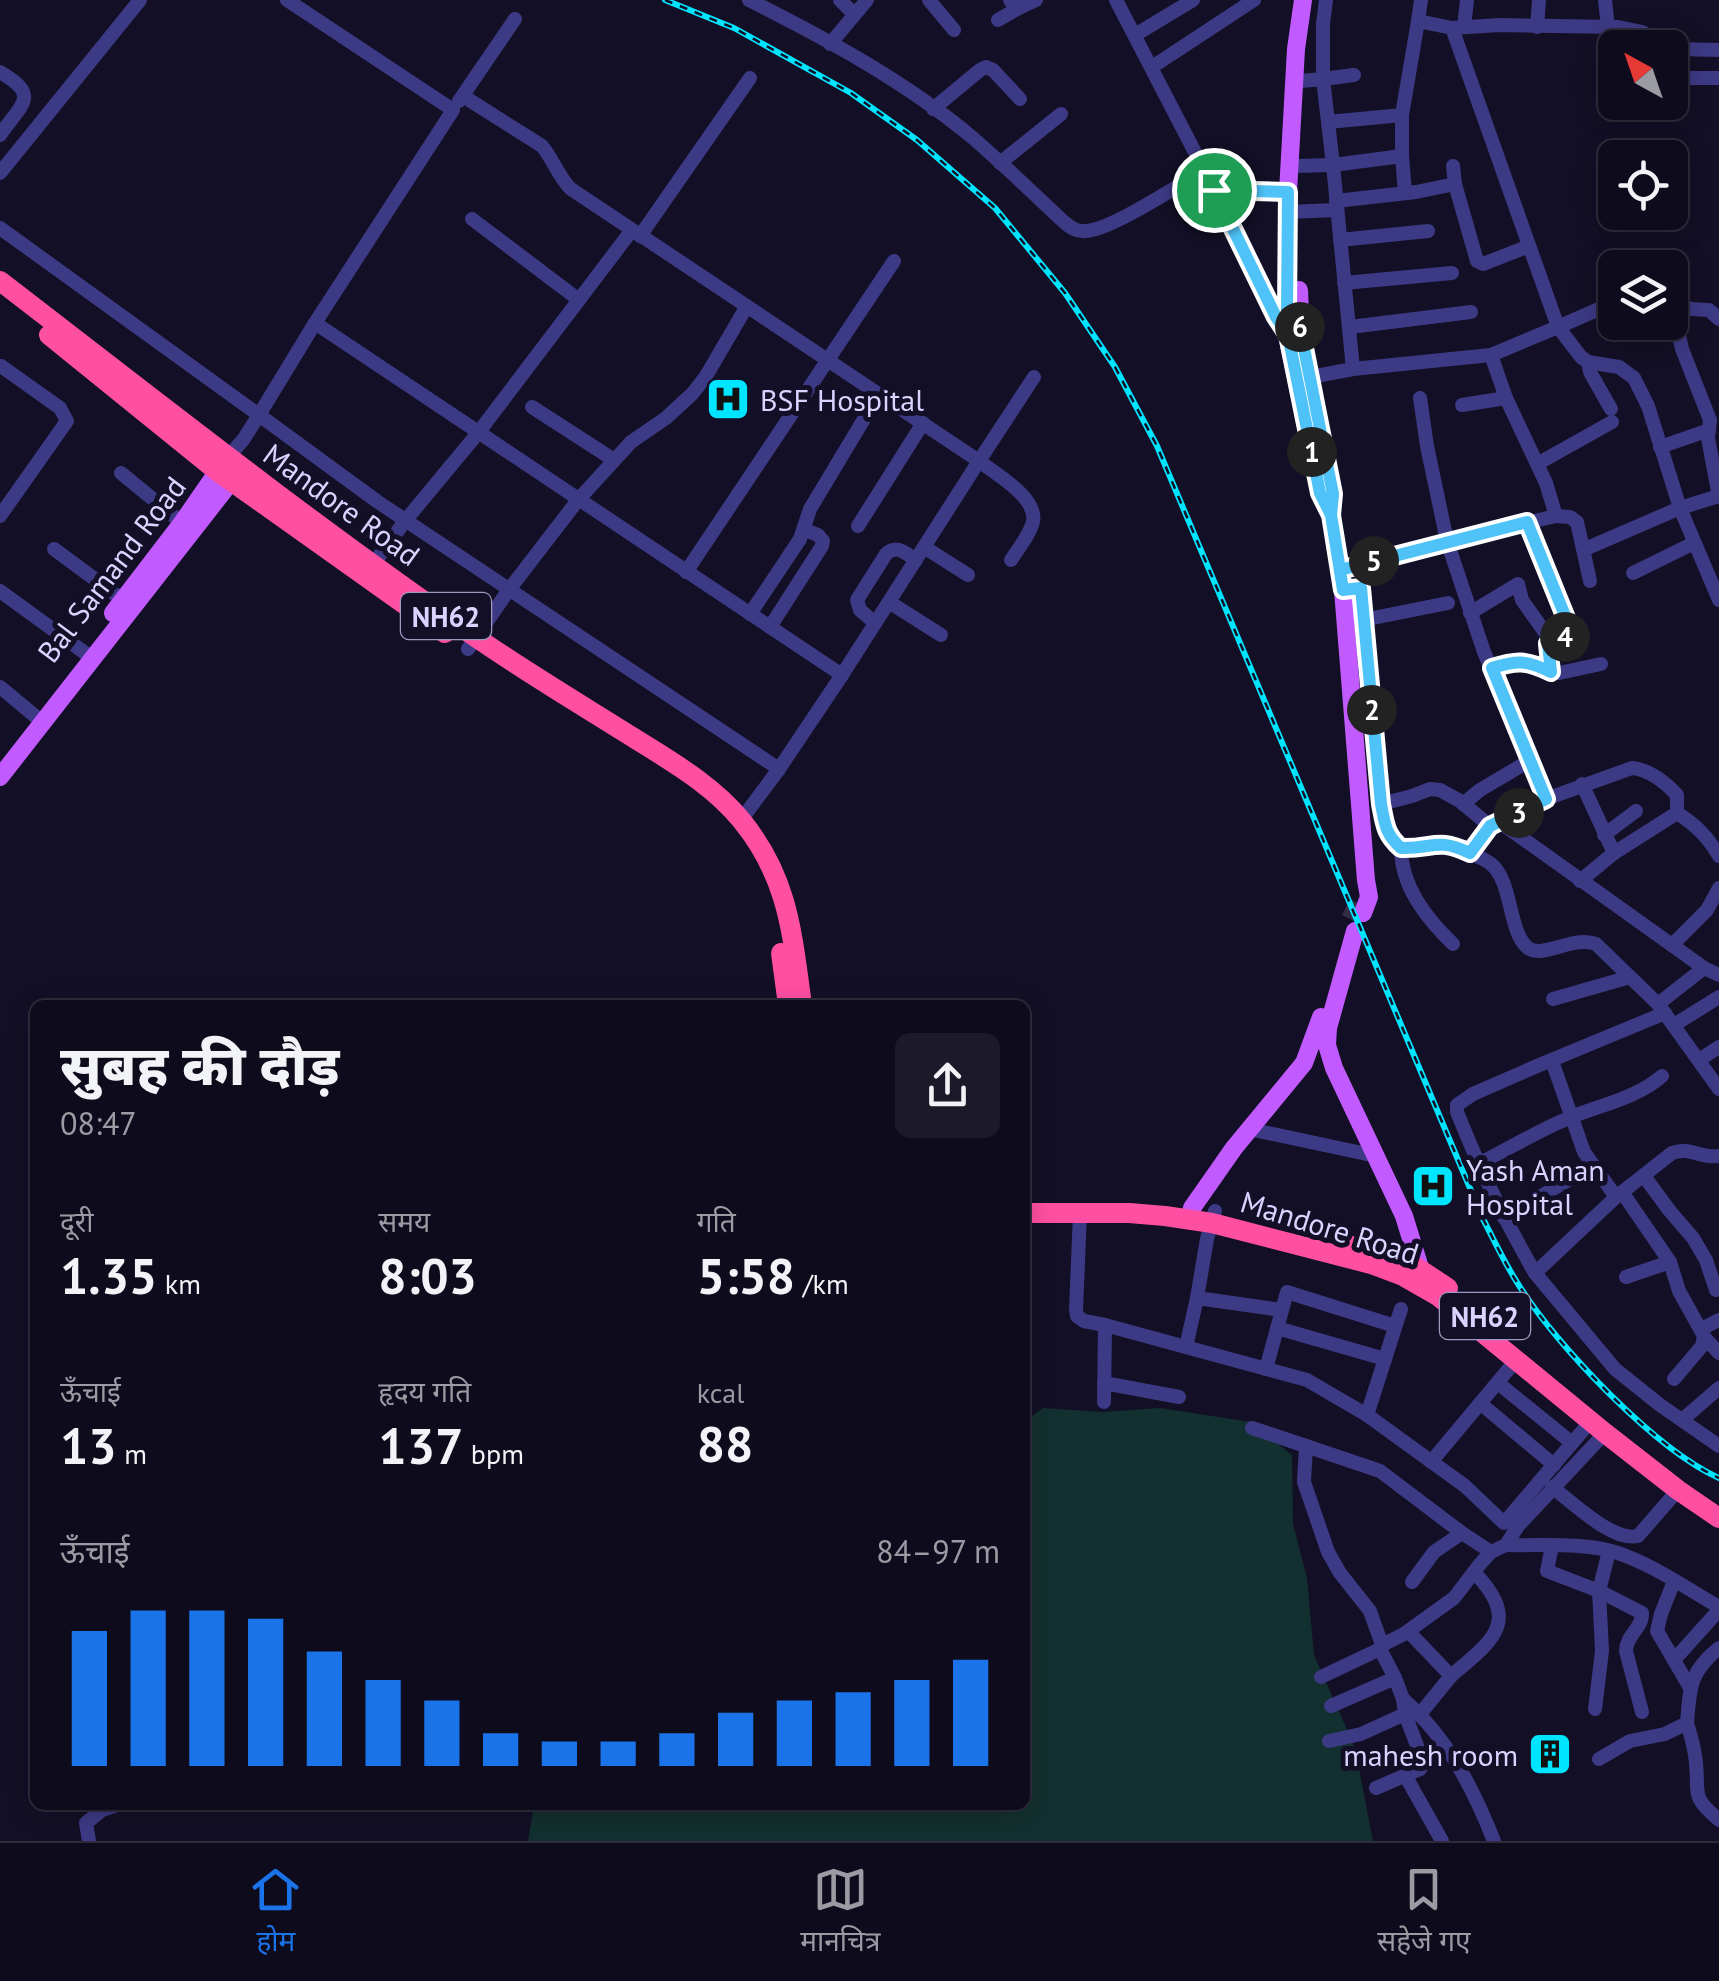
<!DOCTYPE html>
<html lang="hi">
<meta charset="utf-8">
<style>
body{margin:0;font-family:"PT Sans","Noto Sans Devanagari",sans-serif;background:#1c1929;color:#f1f3f6;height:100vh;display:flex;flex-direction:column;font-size:38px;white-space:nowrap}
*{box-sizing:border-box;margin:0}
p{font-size:32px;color:#9b9ba3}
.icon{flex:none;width:55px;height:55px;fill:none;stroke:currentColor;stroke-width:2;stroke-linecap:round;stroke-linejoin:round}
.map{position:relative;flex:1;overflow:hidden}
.drawer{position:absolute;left:30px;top:1000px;width:1000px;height:810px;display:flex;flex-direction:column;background:#0e0b1c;border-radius:15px;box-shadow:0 5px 25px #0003,0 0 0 2px #2e2b3b}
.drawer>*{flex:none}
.needle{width:65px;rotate:320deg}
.controls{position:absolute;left:1598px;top:30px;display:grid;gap:20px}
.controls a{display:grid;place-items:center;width:90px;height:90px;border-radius:15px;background:#0e0b1c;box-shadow:0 5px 25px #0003,0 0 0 2px #2e2b3b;font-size:50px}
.pin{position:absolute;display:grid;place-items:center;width:85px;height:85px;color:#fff;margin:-42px;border:5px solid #fff;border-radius:50%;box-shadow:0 2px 10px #0007}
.km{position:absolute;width:50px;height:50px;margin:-25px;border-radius:50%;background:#222;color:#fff;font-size:28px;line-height:50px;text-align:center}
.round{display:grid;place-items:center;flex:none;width:105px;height:105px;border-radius:15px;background:#1c1929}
.summary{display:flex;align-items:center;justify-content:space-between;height:170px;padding:0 30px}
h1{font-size:55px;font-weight:800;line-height:75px}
.figures{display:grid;grid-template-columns:repeat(3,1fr);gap:15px;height:170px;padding:10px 30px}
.figures div{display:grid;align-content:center}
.figures b{font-size:50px;font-weight:800}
.figures small{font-size:28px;font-weight:400}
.figures p{font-size:28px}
.chart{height:280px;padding:20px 30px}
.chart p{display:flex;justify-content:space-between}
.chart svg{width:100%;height:180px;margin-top:10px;stroke:#1a73e8;stroke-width:6}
.menu{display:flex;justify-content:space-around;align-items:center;height:140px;border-top:2px solid #2e2b3b;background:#0e0b1c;font-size:28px;color:#9b9ba3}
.menu a{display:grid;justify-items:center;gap:5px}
.menu .selected{color:#1a73e8}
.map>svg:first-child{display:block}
.green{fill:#12302f}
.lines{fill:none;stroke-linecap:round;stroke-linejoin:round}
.major-tunnel{stroke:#312d47;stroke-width:18;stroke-dasharray:18 9;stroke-linecap:butt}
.minor{stroke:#3d3a85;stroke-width:14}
.major{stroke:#c25bff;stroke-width:18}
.highway{stroke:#ff4fa3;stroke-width:20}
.rail-casing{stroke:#00e5ff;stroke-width:6}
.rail{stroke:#130f26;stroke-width:2.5;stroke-dasharray:8;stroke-linecap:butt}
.route-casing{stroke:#fff;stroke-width:20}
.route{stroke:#4fc3f7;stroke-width:12}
.labels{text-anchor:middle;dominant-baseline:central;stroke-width:10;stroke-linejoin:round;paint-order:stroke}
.shield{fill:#130f26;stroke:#9e99be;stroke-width:2.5}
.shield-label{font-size:28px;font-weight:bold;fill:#d9d4ff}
.poi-label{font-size:30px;fill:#d9d4ff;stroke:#130f26;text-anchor:start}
.street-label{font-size:30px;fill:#d9d4ff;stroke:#130f26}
</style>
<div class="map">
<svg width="1719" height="1841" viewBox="0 0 1719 1841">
<rect width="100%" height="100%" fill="#130f26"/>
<!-- green -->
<polygon class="green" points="1043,1408 1102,1412 1160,1408 1251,1422 1292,1455 1293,1524 1307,1578 1314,1655 1355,1748 1373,1841 528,1841 534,1805 1025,1805 1025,1421"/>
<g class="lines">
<!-- major-tunnel -->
<polyline class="major-tunnel" points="1350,919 1358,903"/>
<!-- minor -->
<g class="minor">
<polyline points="287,0 453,110 315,323 259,415 378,502 779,769 842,675"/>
<path d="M749,0C827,39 906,82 973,138C1004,165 1034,194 1064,222C1070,227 1076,232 1085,231C1110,231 1180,184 1205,170"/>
<polyline points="840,0 854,14"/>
<polyline points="929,0 954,30"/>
<polyline points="1116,0 1214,189 1276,317 1287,334"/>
<polyline points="1326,0 1323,24 1323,79 1354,75"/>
<polyline points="1421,0 1418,21 1452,28 1558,327 1615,302"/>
<polyline points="1605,0 1608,28 1621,48"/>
<polyline points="1017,9 1036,0"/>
<polyline points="998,20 1017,9 1010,0"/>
<polyline points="1464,27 1467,0"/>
<polyline points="1537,27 1539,0"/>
<polyline points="1452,28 1500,25 1618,27 1642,32 1665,46 1676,49 1719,50"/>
<polyline points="1135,35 1193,0"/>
<polyline points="830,44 867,0"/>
<polyline points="1152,67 1254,0"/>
<path d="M0,72C41,96 22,103 0,135"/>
<polyline points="1670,78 1719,78"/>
<polyline points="1301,81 1323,79 1328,122"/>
<polyline points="459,101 515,19"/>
<polyline points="933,109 980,70 986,67 993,70 1020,99"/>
<polyline points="1402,115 1402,156 1405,193"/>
<polyline points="1402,156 1333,165 1328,122 1402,115 1418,21"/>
<polyline points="1000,163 1061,114"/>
<polyline points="1296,166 1333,165 1353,369"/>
<polyline points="1453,166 1455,184 1477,261 1483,264 1529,246"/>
<polyline points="0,173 140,0"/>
<polyline points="1214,189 1288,192"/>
<polyline points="1336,201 1416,192 1455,184"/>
<polyline points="1287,212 1337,210"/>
<polyline points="472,219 579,300"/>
<polyline points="0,228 259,415 243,440 228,457"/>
<polyline points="640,236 750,78"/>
<polyline points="1340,240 1428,231"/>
<polyline points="1344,283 1452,273"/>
<polyline points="1670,299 1691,309 1709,310 1719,319"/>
<polyline points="1676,322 1682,349 1710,420 1708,438 1719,497"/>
<path d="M315,323L842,675L979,461L571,189C559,178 553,159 542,146L463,96"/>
<polyline points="1350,327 1471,312"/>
<polyline points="1588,362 1590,372 1611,409"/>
<polyline points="1300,379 1353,369 1491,355 1558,327 1581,357 1588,362 1619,367 1634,378 1648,406 1680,508 1719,600"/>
<polyline points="1420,398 1427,446 1447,541 1556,516 1546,483 1506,398"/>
<polyline points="1462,405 1506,398 1491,355"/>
<polyline points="532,407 614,460"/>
<polyline points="1660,447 1709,430"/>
<polyline points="1537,464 1612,422"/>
<polyline points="121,473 182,523"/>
<polyline points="0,516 67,421 60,408 1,366"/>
<polyline points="1556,516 1570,517 1577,522 1590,581"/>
<polyline points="1527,522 1570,628 1566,637 1548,644 1551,672"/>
<polyline points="858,526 923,423"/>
<polyline points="924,547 968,575"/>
<polyline points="54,549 123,600"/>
<polyline points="1585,549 1680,508 1719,496"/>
<path d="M1011,560C1018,549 1028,537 1032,525C1042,500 996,474 979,461L1034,377"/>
<polyline points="369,570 405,521 478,433 632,230"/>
<polyline points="1340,570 1447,541 1484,652 1546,799 1501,823 1704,968 1719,975"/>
<polyline points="686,572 894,261"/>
<polyline points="1633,573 1694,543"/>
<path d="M1343,590L1361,588L1381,804C1385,825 1388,851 1416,848C1426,847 1436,841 1447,843C1455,844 1463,850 1470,853"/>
<polyline points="0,591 92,658"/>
<polyline points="889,602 941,635"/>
<polyline points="1470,613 1518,584 1522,600 1551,641"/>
<polyline points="750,614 800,539 810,509 879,394"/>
<polyline points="1363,620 1448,603"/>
<path d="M875,623L860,610L857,600L886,554C897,544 905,553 916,560"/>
<polyline points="770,627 822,546 823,541 818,535 805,530"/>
<polyline points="468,649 508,591 578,500 631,442 666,418 693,393 706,376 747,306"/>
<polyline points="1491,668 1514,661 1559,673 1601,664"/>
<polyline points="0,687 35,716"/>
<polyline points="1582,784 1614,853"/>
<path d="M1546,799L1632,768C1650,770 1665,782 1677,795V813L1614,853L1580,881"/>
<polyline points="1381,804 1412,796 1430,789 1440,790 1460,801 1490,826"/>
<polyline points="1463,804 1480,790 1529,761"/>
<path d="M1677,813C1696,825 1708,837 1719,856"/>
<polyline points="741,820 779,769"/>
<path d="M1501,823L1490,826L1470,853C1476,856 1485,859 1491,864C1513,882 1508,932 1528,948C1543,959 1574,935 1596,944L1658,1004L1719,1089"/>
<polyline points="1604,835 1636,811"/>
<path d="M1401,848C1401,886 1426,918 1453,944"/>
<polyline points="1672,945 1707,910 1719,888"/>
<polyline points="1553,999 1630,977"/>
<polyline points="1658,1004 1704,968"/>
<polyline points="1674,1025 1719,997"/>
<polyline points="1699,1060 1719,1047"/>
<polyline points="1552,1061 1584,1152 1616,1197"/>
<polyline points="1249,1129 1376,1156"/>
<path d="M1719,1156C1702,1159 1689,1146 1672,1153L1616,1197L1535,1273L1615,1369L1660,1405L1719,1446"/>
<path d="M1478,1164C1509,1149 1537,1131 1569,1118C1600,1105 1637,1098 1662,1076"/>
<polyline points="1644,1176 1669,1210 1693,1238 1706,1260 1716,1290"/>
<polyline points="1622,1192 1670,1262 1679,1291 1704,1336 1702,1346 1674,1379"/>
<polyline points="1215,1211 1207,1239 1197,1298 1282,1310"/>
<polyline points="1080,1213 1076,1310 1077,1316 1084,1321 1105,1325 1307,1380 1367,1415 1401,1309"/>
<polyline points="1504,1218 1592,1166"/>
<path d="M1535,1273C1505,1221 1479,1168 1457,1112V1105L1473,1094L1537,1066L1665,1013"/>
<polyline points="1626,1277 1670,1262"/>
<polyline points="1277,1328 1385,1359"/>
<polyline points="1701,1329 1719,1320"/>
<polyline points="1705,1338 1719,1353"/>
<polyline points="1186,1347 1197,1298"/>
<polyline points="1266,1369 1287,1292 1395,1326"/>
<polyline points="1104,1383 1179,1397"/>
<polyline points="1498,1383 1572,1443"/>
<polyline points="1104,1402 1105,1325"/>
<polyline points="1480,1403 1554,1465"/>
<polyline points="1367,1415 1465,1486 1504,1523 1591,1421"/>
<polyline points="1682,1420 1719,1388"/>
<polyline points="1252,1428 1306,1446 1304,1482 1328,1552 1340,1573 1370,1611 1382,1645"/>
<polyline points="1306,1446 1380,1471 1462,1533 1434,1552 1412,1582"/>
<polyline points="1431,1462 1517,1359"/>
<path d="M1552,1487C1573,1503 1613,1542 1638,1536L1678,1490"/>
<polyline points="1462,1533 1491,1552"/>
<path d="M1506,1545C1541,1546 1582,1542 1615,1552C1652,1564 1686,1588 1719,1607"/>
<path d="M1552,1546L1547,1571L1599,1591L1642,1613C1643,1628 1626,1635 1626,1651L1642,1712"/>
<polyline points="1674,1581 1661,1614 1657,1631 1689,1686"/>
<path d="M1408,1631L1451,1676C1493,1640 1522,1622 1474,1572"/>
<polyline points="1674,1660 1719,1610"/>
<polyline points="1321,1677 1380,1649"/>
<path d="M1403,1699C1447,1737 1473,1788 1494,1841"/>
<polyline points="1331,1706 1395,1678"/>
<polyline points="1595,1709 1602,1651 1599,1591 1609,1551"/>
<path d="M1687,1723C1691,1736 1695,1750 1696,1763C1699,1796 1691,1796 1719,1820"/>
<polyline points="1329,1741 1361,1734 1405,1714 1420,1714 1451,1676"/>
<path d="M1599,1759L1630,1741L1665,1734L1687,1723C1690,1688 1689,1672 1719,1648"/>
<polyline points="1405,1775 1442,1841"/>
<polyline points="1376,1788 1420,1769 1424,1764 1405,1714 1403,1699 1395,1678 1380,1649 1382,1645 1404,1634 1454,1598 1480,1564 1491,1552 1506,1545 1518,1526 1605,1433"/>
<polyline points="89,1841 86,1823 102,1810 117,1805"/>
</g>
<!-- major -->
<g class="major">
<polyline points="1303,0 1296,49 1288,192 1287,325 1289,345 1320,493 1331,515 1343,590 1366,880 1369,897 1363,913"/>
<polyline points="1299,290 1301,339 1311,387"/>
<polyline points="1322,442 1333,494 1331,515"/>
<polyline points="113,613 182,523 225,461"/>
<polyline points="0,777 240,470"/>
<polyline points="1355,931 1328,1028 1327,1045 1334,1068 1404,1216 1420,1268"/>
<polyline points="1189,1219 1192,1208 1234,1148 1304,1063 1321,1017"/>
</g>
<!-- highway -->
<g class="highway">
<path d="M0,281C156,401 311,524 474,636C526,672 580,704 634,738C672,762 713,785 742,821C789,879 792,934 802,1005"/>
<polyline points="49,335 217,471 445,633"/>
<polyline points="781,953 788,1005"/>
<polyline points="1025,1213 1129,1213 1165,1216 1212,1223 1371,1264 1403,1276 1438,1296 1605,1433 1678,1490 1719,1518"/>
<polyline points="1352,1246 1410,1263 1448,1288"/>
</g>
<!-- rail casing -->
<g class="rail-casing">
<path id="rail" d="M665,0L734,28L851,93L917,140L995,208L1065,293L1115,367L1157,446L1483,1219C1495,1242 1506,1266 1520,1287C1557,1346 1656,1450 1719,1478"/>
</g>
<!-- rail -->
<use href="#rail" class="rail"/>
</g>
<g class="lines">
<!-- route casing -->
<g class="route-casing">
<path id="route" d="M1214,190L1276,317L1288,335L1320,493L1331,515L1343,590L1361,588L1381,804C1385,824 1385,834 1401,848C1434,849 1436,837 1470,853L1490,826L1546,799L1492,668C1517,660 1526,660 1551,672L1548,644L1566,636L1570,628L1527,522L1340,570L1331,515L1333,494L1302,338L1300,318L1287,313L1288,192L1214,190"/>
</g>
<!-- route -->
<use href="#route" class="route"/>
</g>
<!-- icons -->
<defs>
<g id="hospital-square" transform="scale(2.25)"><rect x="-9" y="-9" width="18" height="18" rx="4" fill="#00e5ff" stroke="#130f26"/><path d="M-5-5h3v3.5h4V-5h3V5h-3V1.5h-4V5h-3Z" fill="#111"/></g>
<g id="building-square" transform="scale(2.25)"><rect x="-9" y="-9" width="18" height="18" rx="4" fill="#00e5ff" stroke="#130f26"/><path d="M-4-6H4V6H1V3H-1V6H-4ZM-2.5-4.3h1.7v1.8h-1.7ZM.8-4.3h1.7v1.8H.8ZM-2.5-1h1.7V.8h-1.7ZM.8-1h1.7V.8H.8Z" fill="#111"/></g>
</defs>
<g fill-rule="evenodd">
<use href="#hospital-square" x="728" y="399"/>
<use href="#hospital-square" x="1433" y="1186"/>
<use href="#building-square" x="1550" y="1754"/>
</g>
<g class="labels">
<!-- shield labels -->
<g class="shield">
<rect x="401" y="593" width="90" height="46" rx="8"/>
<rect x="1440" y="1293" width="90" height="46" rx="8"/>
</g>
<g class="shield-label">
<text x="446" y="616">NH62</text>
<text x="1485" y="1316">NH62</text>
</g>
<!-- poi labels -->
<g class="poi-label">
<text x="760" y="399">BSF Hospital</text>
<text x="1466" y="1169">Yash Aman<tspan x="1466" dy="34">Hospital</tspan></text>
<text x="1518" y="1754" text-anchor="end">mahesh room</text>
</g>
<!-- street labels -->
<g class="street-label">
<text transform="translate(342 504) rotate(36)">Mandore Road</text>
<text transform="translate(111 569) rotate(-53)">Bal Samand Road</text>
<text transform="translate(1330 1227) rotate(17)">Mandore Road</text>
</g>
</g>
</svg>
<div class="controls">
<a><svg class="needle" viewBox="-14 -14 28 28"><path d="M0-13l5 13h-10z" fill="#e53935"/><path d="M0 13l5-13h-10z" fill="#9b9ba3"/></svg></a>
<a><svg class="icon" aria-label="locate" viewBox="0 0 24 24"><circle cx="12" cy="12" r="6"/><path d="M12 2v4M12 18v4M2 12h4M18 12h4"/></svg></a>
<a><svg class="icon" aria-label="layers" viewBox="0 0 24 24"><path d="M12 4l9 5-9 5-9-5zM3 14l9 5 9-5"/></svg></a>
</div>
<div class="pin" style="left:1214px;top:190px;background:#1e9e55"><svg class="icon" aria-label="arrive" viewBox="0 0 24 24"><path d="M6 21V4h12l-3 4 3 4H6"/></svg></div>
<b class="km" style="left:1312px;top:452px">1</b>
<b class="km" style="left:1372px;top:710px">2</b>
<b class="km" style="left:1519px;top:813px">3</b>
<b class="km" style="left:1565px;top:637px">4</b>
<b class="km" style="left:1374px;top:561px">5</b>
<b class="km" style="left:1300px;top:327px">6</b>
<section class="drawer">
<div class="summary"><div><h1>सुबह की दौड़</h1><p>08:47</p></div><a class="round"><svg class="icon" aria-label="share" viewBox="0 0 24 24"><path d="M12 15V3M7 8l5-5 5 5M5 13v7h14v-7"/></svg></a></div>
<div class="figures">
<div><p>दूरी</p><b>1.35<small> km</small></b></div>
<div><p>समय</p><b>8:03</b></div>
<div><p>गति</p><b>5:58<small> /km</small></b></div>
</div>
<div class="figures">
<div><p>ऊँचाई</p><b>13<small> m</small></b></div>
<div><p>हृदय गति</p><b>137<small> bpm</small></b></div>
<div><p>kcal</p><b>88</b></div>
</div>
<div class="chart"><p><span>ऊँचाई</span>84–97 m</p>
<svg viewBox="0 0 160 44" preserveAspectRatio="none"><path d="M5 44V11M15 44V6M25 44V6M35 44V8M45 44V16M55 44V23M65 44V28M75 44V36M85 44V38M95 44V38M105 44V36M115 44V31M125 44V28M135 44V26M145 44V23M155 44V18"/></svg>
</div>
</section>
</div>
<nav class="menu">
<a class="selected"><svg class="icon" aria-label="home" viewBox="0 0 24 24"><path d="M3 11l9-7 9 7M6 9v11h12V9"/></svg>होम</a>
<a><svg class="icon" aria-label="map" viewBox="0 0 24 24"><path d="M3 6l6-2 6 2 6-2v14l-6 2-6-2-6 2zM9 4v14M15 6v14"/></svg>मानचित्र</a>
<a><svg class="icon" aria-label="saved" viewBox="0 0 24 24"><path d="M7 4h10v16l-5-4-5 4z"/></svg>सहेजे गए</a>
</nav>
